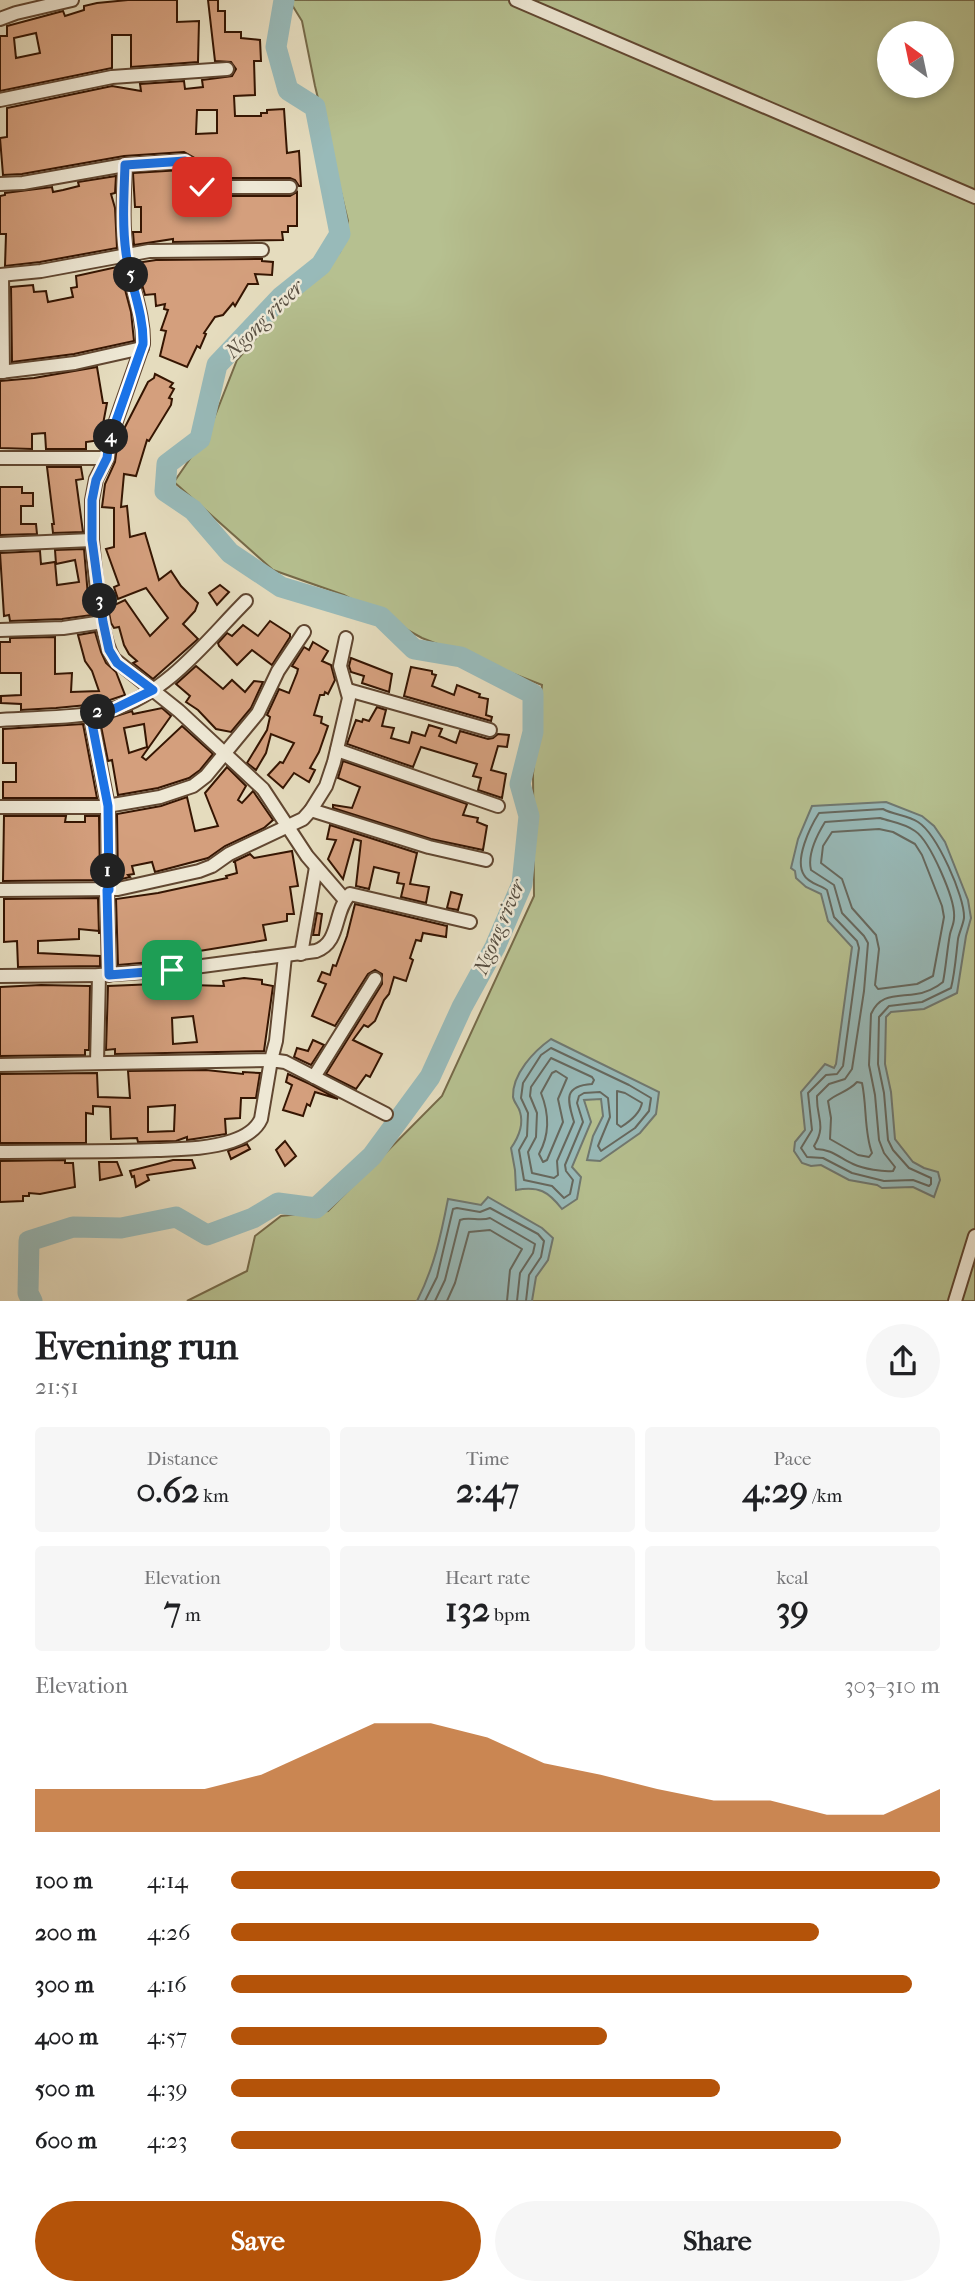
<!DOCTYPE html>
<meta charset="utf-8">
<style>
body{margin:0;font-family:"IM FELL French Canon",serif;background:#f6f6f6;color:#202124;height:100vh;display:flex;flex-direction:column;font-size:26px;white-space:nowrap}
*{box-sizing:border-box;margin:0}
p{font-size:23px;color:#757577}
.icon{flex:none;width:38px;height:38px;fill:none;stroke:currentColor;stroke-width:2;stroke-linecap:round;stroke-linejoin:round}
.map{position:relative;height:1301px;overflow:hidden}
.drawer{display:flex;flex-direction:column;background:#fff;flex:1}
.drawer>*{flex:none}
.needle{width:46px;rotate:327deg}
.fabs{position:absolute;left:877px;top:21px;display:grid;gap:14px}
.fabs a{display:grid;place-items:center;width:77px;height:77px;border-radius:50%;background:#fff;box-shadow:0 4px 10px #0003;font-size:35px}
.pin{position:absolute;display:grid;place-items:center;width:60px;height:60px;color:#fff;margin:-30px;border-radius:14px;box-shadow:0 4px 10px #0006}
.km{position:absolute;width:35px;height:35px;margin:-18px;border-radius:50%;background:#222;color:#fff;font-size:19px;line-height:35px;text-align:center}
.round{display:grid;place-items:center;flex:none;width:74px;height:74px;border-radius:37px;background:#f6f6f6}
.headline{display:flex;align-items:center;justify-content:space-between;height:119px;padding:0 35px}
h1{font-size:38px;font-weight:800;line-height:52px}
.metrics{display:grid;grid-template-columns:repeat(3,1fr);gap:10px;height:119px;padding:7px 35px}
.metrics div{display:grid;align-content:center;border-radius:7px;background:#f6f6f6;text-align:center}
.metrics b{font-size:35px;font-weight:800}
.metrics small{font-size:19px;font-weight:400}
.metrics p{font-size:19px}
.chart{height:196px;padding:14px 35px}
.chart p{display:flex;justify-content:space-between}
.chart svg{width:100%;height:126px;margin-top:7px;fill:#b45309;opacity:.7}
.cta{display:flex;gap:14px;margin-top:auto;padding:14px 35px}
.cta a{flex:1;height:80px;border-radius:42px;background:#b45309;color:#fff;font-size:28px;font-weight:800;line-height:80px;text-align:center}
.cta a+a{background:#f6f6f6;color:#202124}
ul{padding:0 35px;list-style:none;font-size:23px}
li{display:grid;grid-template-columns:112px 84px 1fr;align-items:center;height:52px}
li i{height:18px;border-radius:9px;background:#b45309}
.map>svg:first-child{display:block}
.green{fill:#b6c090;stroke:#766a49;stroke-width:2;fill-rule:evenodd}
.water{fill:#98bab9;stroke:#707870;stroke-width:2}
.lines{fill:none;stroke-linecap:round;stroke-linejoin:round}
.shore{stroke:#66685e;stroke-width:2}
.river{stroke:#98bab9;stroke-width:21}
.building{fill:#d49f7d;stroke:#351502;stroke-width:2;fill-rule:evenodd}
.minor-casing{stroke:#614731;stroke-width:16}
.minor{stroke:#eee8d5;stroke-width:12}
.route-casing{stroke:#fff;stroke-width:14}
.route{stroke:#1a73e8;stroke-width:9}
.labels{text-anchor:middle;dominant-baseline:central;stroke-width:5;stroke-linejoin:round;paint-order:stroke}
.water-label{font-size:21px;font-style:italic;fill:#584f42;stroke:#eee8d5}
</style>
<div class="map">
<svg width="975" height="1301" viewBox="0 0 975 1301">
<rect width="100%" height="100%" fill="#e5dcbe"/>
<filter id="stains"><feTurbulence type="fractalNoise" baseFrequency=".00286" numOctaves="4"/><feColorMatrix values="0 0 0 0 .2 0 0 0 0 .09 0 0 0 0 .02 0 0 0 .5 -.17"/></filter>
<radialGradient id="worn" r=".72"><stop offset=".6" stop-color="#630" stop-opacity="0"/><stop offset="1" stop-color="#630" stop-opacity=".3"/></radialGradient>
<!-- green -->
<path class="green" d="M289,0H975V1301H187L247,1271L255,1236L281,1216L328,1211L442,1096L534,896L533,774L542,685L422,638L344,595L273,570L174,482L209,431L237,360L285,305L340,252L348,221L315,86L302,21ZM889,33H942V86H889Z"/>
<!-- water -->
<g class="water">
<polygon points="886,802 922,816 934,826 945,842 968,900 971,918 966,936 957,993 924,1009 891,1012 886,1017 885,1064 891,1092 895,1139 913,1162 924,1168 938,1172 940,1180 934,1197 913,1187 882,1188 877,1185 849,1180 821,1165 811,1166 802,1163 794,1151 795,1142 805,1130 801,1092 825,1064 834,1068 836,1064 852,947 828,921 821,894 806,887 796,878 795,871 791,868 798,839 812,806"/>
<path d="M551,1039L659,1092L656,1114L640,1133L600,1161L587,1160L593,1136L603,1116L601,1099L584,1100L591,1122L572,1167L581,1177L577,1199L562,1209C548,1191 539,1186 516,1190L515,1170L511,1148C518,1138 524,1125 520,1112C519,1107 514,1103 513,1097C512,1074 534,1051 551,1039Z"/>
<path d="M488,1197L542,1228L553,1238L548,1260L536,1277L532,1301H417C434,1268 441,1235 448,1199L481,1205Z"/>
</g>
<g class="lines">
<!-- shore -->
<g class="shore">
<path d="M883,809C894,815 907,815 918,822C937,834 965,897 964,918C963,925 959,933 958,939C956,955 955,972 951,988L922,1002L889,1006L879,1017L878,1064L884,1093L888,1140L893,1150L909,1168L931,1178V1184L929,1186L913,1180L884,1181L852,1173L823,1158L807,1157L801,1148L812,1130L808,1093L826,1075L837,1074L843,1066L859,948L857,941L834,917L827,890C820,885 808,883 804,875C794,860 810,827 819,813Z"/>
<path d="M880,818C892,822 904,823 915,831C930,841 956,900 954,918C954,924 951,929 950,934C947,950 946,967 943,982C936,988 925,993 916,994C897,997 880,993 871,1014L869,1065L875,1095L879,1140L884,1153L895,1167L893,1171C883,1172 864,1169 853,1164C840,1158 831,1149 816,1149L814,1146C827,1125 816,1117 817,1096L829,1084L845,1079L852,1069L864,991L868,943L864,936L842,913L834,885L811,870C807,854 817,835 825,822Z"/>
<polygon points="879,829 893,832 915,844 922,855 942,906 944,917 933,976 917,984 878,989 875,985 879,949 876,935 852,908 842,879 821,863 823,846 832,832"/>
<polygon points="551,1048 629,1085 651,1098 649,1111 635,1128 601,1151 598,1146 610,1117 608,1098 600,1092 584,1093 579,1096 577,1103 583,1122 565,1165 566,1171 573,1180 570,1194 564,1198 552,1186 524,1180 519,1150 527,1136 528,1113 521,1098 523,1083 541,1055"/>
<path d="M551,1058L592,1077L594,1080L592,1084C562,1086 568,1101 574,1122L557,1161L558,1175L554,1178L532,1173L528,1152L536,1137L537,1113L530,1096L531,1087Z"/>
<path d="M556,1071L567,1078L558,1099L563,1122L547,1160L543,1162L539,1154C550,1134 549,1113 541,1093L552,1073Z"/>
<path d="M857,1082L862,1083C867,1106 864,1132 872,1153L869,1157L858,1155L830,1139L831,1118L828,1101C837,1093 848,1092 857,1082Z"/>
<path d="M617,1091L625,1093L642,1103C640,1113 629,1122 621,1127L617,1124Z"/>
<polyline points="425,1301 437,1277 453,1209 457,1208 480,1212 490,1208 538,1234 544,1241 541,1257 529,1275 526,1301"/>
<path d="M435,1301L445,1280L460,1220C469,1216 480,1222 490,1218L535,1244L533,1253L520,1273L517,1301"/>
<polyline points="447,1301 455,1283 469,1232 490,1230 522,1249 510,1270 507,1301"/>
</g>
<!-- river -->
<polyline class="river" points="32,1301 28,1293 29,1241 73,1227 121,1228 176,1217 207,1235 253,1218 278,1203 316,1208 372,1156 430,1077 462,1007 495,947 522,884 529,816 520,784 533,732 533,694 461,657 414,649 381,617 281,587 230,553 193,510 165,491 167,464 200,439 217,365 281,297 321,265 340,234 315,107 288,90 276,47 284,0"/>
</g>
<!-- building -->
<g class="building">
<path d="M128,0H177V22L199,21L198,62L131,67V35H112V68L0,91V36H7V26L63,11L65,16L84,10V6L97,3ZM36,33L40,53L16,58L14,38Z"/>
<path d="M208,0H218V11H225V32H241V38L260,40L261,61H254L255,95L234,96L235,116H261V113H267V110L284,109L287,153L299,151L301,186H299L295,180L290,178H203L198,160L184,152L124,156L22,174L3,175L0,138L7,137V108L112,86L141,91L140,84L184,81L185,89L203,87L202,80L232,76L236,69L231,62L215,61ZM197,110H217V133L196,134Z"/>
<polygon points="182,170 188,189 198,196 290,196 297,192 297,226 288,226 288,232 282,232 283,240 173,242 173,239 134,245 133,232 141,232 141,207 135,207 133,173"/>
<polygon points="116,176 115,193 111,194 115,208 117,248 40,262 5,266 6,234 0,234 0,196 5,195 5,193 52,187 53,192 63,190 79,186 78,182"/>
<polygon points="262,259 262,261 273,262 272,275 255,274 258,284 248,284 235,306 233,303 223,315 215,317 204,333 206,334 200,348 197,346 187,367 160,356 166,331 161,330 168,310 164,309 165,304 156,306 155,294 145,295 136,263 156,260"/>
<polygon points="117,267 119,267 131,312 134,341 74,354 12,362 11,287 33,285 34,292 46,291 48,302 73,297 71,288 77,287 76,276"/>
<polygon points="97,367 103,403 107,403 100,440 86,442 86,449 46,449 45,433 32,434 32,449 0,448 0,381 34,378"/>
<polygon points="155,374 173,383 170,387 174,389 169,398 172,399 171,405 149,441 147,440 136,476 124,474 121,507 127,506 130,537 145,533 159,580 171,571 181,586 198,603 195,611 183,624 198,639 153,679 133,663 137,661 129,654 124,645 119,627 114,628 111,623 108,608 125,600 150,636 168,618 146,588 118,599 114,587 119,585 106,549 114,547 114,508 102,507 105,484 115,462 117,447 124,429 148,382 154,378"/>
<polygon points="47,467 81,467 83,479 76,480 83,532 53,533 52,524 54,524"/>
<polygon points="0,487 22,487 22,493 33,493 33,506 21,506 21,524 36,524 37,534 0,535"/>
<polygon points="84,549 88,596 92,615 62,619 10,621 9,615 4,616 0,553 40,551 41,564 55,562 57,585 79,582 75,560 56,564 55,550"/>
<polygon points="220,585 229,592 217,605 209,593"/>
<polygon points="270,621 290,634 290,637 272,665 252,650 237,665 219,646 218,643 227,633 232,636 243,625 258,636"/>
<polygon points="95,632 101,652 106,663 116,672 125,695 98,704 56,708 21,710 21,704 1,703 1,696 21,695 21,673 0,673 0,642 10,642 10,638 55,637 55,674 72,673 71,692 99,691 92,671 85,661 78,635"/>
<polygon points="313,642 328,651 322,661 331,665 335,680 328,694 325,692 324,695 320,695 314,715 322,717 321,723 328,726 319,752 310,768 315,770 309,782 294,773 283,788 268,775 280,762 283,763 294,743 271,734 266,753 256,770 247,763 267,730 270,717 267,715 279,689 289,693 297,673 298,669 292,666 304,647 309,650"/>
<polygon points="351,658 392,674 389,692 362,683 364,676 351,672 349,666"/>
<polygon points="196,666 223,689 232,680 245,692 254,681 263,682 251,708 231,732 216,729 198,710 186,702 190,696 176,684"/>
<polygon points="411,667 432,671 432,674 436,675 432,686 454,695 457,685 480,694 479,697 488,699 486,715 492,717 491,721 404,696"/>
<polygon points="377,707 386,710 382,726 394,728 391,738 409,743 412,732 425,736 429,725 442,729 439,736 456,743 460,731 488,739 493,738 498,734 509,735 507,747 498,746 491,770 506,774 502,798 478,790 481,778 473,776 477,764 421,747 413,767 347,744 356,720 362,722 363,719 369,721"/>
<path d="M162,708L171,716L142,757L146,760L182,726L213,754L200,770L189,778L158,788L118,795L112,760L108,761L100,721L132,711L133,714ZM144,724L147,747L129,753L124,728Z"/>
<polygon points="83,724 97,798 3,798 3,782 16,782 16,763 3,763 3,729"/>
<polygon points="343,761 467,804 463,815 478,818 477,822 487,826 483,850 431,839 333,808 333,805 352,808 360,787 338,778"/>
<polygon points="227,767 246,786 238,800 242,803 253,791 273,820 264,828 225,846 208,858 155,872 152,862 132,866 134,874 128,875 130,877 118,880 117,814 161,806 187,797 195,831 218,826 205,793"/>
<polygon points="4,816 66,816 65,822 85,822 85,816 99,816 100,880 3,881"/>
<polygon points="330,825 417,853 410,884 429,887 426,903 401,897 404,884 397,883 399,873 374,867 369,889 356,886 361,841 354,839 343,879 328,859 336,840 327,839"/>
<polygon points="292,851 298,886 290,887 294,914 287,914 287,921 263,925 266,940 187,953 152,962 118,965 116,899 158,893 227,878 226,876 237,873 235,862 233,862 250,854 254,858"/>
<polygon points="451,892 462,895 458,910 447,908"/>
<polygon points="98,898 99,934 99,931 79,929 79,939 38,941 38,953 100,956 100,966 18,967 17,941 4,942 4,899"/>
<polygon points="355,904 447,926 446,937 423,933 421,941 416,940 410,958 413,960 406,981 394,977 389,994 384,1000 375,1021 368,1027 364,1025 353,1040 382,1054 370,1077 366,1075 356,1089 326,1074 382,984 382,974 375,970 368,974 335,1026 312,1016 326,984 318,981 322,972 330,975 333,965 336,966 347,936"/>
<polygon points="317,913 322,914 319,935 313,935"/>
<path d="M244,978L262,980V984L273,986L264,1051L115,1054V1049L106,1050L108,986L156,984L224,986L223,981ZM193,1016L197,1042L173,1044L172,1018Z"/>
<polygon points="41,985 90,986 89,1050 85,1050 85,1055 0,1056 0,987"/>
<polygon points="313,1040 324,1045 311,1065 294,1057 297,1048 308,1051"/>
<path d="M206,1070L243,1074V1072L260,1073L256,1098H241L240,1118L225,1119L226,1134L194,1139L187,1140V1137L176,1141L138,1142L137,1138L111,1139L110,1107L93,1106V1114L86,1113V1143H0V1074L97,1073L98,1097L130,1098L128,1071ZM175,1105L174,1131L148,1132V1107Z"/>
<polygon points="288,1074 310,1084 338,1099 315,1092 310,1106 307,1104 303,1116 283,1110 292,1085 286,1082"/>
<polygon points="285,1141 296,1156 285,1166 276,1150"/>
<polygon points="247,1144 250,1149 231,1159 228,1151"/>
<polygon points="65,1160 65,1163 73,1163 75,1187 40,1194 29,1193 29,1196 23,1196 23,1201 0,1202 0,1161"/>
<polygon points="173,1160 192,1160 195,1168 147,1175 149,1180 136,1187 134,1176 132,1177 130,1171"/>
<polygon points="99,1162 117,1162 122,1175 100,1180"/>
</g>
<g class="lines">
<!-- minor casing -->
<g class="minor-casing">
<g id="minor">
<polyline points="516,0 975,197"/>
<polyline points="0,19 16,13 72,0"/>
<polyline points="0,100 112,77 227,69"/>
<polyline points="0,184 23,183 125,165 185,161 192,166 195,183 199,187 290,187"/>
<polyline points="0,275 41,271 149,251 262,250"/>
<polyline points="2,275 3,372"/>
<polyline points="0,372 75,363 142,348"/>
<polyline points="0,458 107,458"/>
<path d="M92,540V500L96,479L107,458L109,441L143,344C144,313 130,284 126,253C122,224 124,194 125,165"/>
<path d="M0,544L92,540C95,569 99,636 114,659L179,711L263,789L307,856L345,900"/>
<polyline points="0,630 63,628 103,622"/>
<polyline points="348,690 490,730"/>
<polyline points="90,713 108,806 109,890"/>
<path d="M0,720C37,717 77,719 113,709C168,693 207,640 246,601"/>
<polyline points="337,750 498,806"/>
<polyline points="0,807 101,807 160,797 193,786 206,776 258,713 278,671 304,632"/>
<polyline points="311,810 429,847 486,860"/>
<polyline points="0,890 118,889 199,871 212,866 229,854 303,819 311,810 326,786 334,762 349,698 340,666 346,638"/>
<polyline points="107,890 109,975"/>
<polyline points="301,954 316,867"/>
<path d="M0,976L99,975L172,970L316,951C341,942 333,912 350,894L470,922"/>
<polyline points="97,1063 99,975"/>
<polyline points="0,1065 271,1060 276,1041 285,956"/>
<polyline points="314,1077 375,979"/>
<path d="M0,1152C52,1151 105,1152 157,1150C182,1149 208,1149 232,1141C244,1137 256,1130 261,1119L271,1060L285,1062L386,1114"/>
<polyline points="955,1301 975,1236"/>
</g>
</g>
<!-- minor -->
<use href="#minor" class="minor"/>
</g>
<g class="lines">
<!-- route casing -->
<g class="route-casing">
<path id="route" d="M172,970L109,975L107,890H109L108,806L90,713L114,709L153,690L117,663L109,650L103,622L92,540V500L96,480L107,458L109,441L143,344C144,313 130,284 126,253C122,224 124,194 125,165L185,161L192,166L195,183L202,187"/>
</g>
<!-- route -->
<use href="#route" class="route"/>
</g>
<g class="labels">
<!-- water labels -->
<g class="water-label">
<text transform="translate(264 319) rotate(-45)">Ngong river</text>
<text transform="translate(499 927) rotate(-67)">Ngong river</text>
</g>
</g>
<rect width="100%" height="100%" filter="url(#stains)"/>
<rect width="100%" height="100%" fill="url(#worn)"/>
</svg>
<div class="fabs">
<a><svg class="needle" viewBox="-14 -14 28 28"><path d="M0-13l5 13h-10z" fill="#e53935"/><path d="M0 13l5-13h-10z" fill="#757577"/></svg></a>
</div>
<div class="pin" style="left:172px;top:970px;background:#1e9e55"><svg class="icon" aria-label="arrive" viewBox="0 0 24 24"><path d="M6 21V4h12l-3 4 3 4H6"/></svg></div>
<div class="pin" style="left:202px;top:187px;background:#d93025"><svg class="icon" aria-label="check" viewBox="0 0 24 24"><path d="M5 12l5 5 9-10"/></svg></div>
<b class="km" style="left:108px;top:871px">1</b>
<b class="km" style="left:98px;top:712px">2</b>
<b class="km" style="left:100px;top:601px">3</b>
<b class="km" style="left:111px;top:437px">4</b>
<b class="km" style="left:131px;top:275px">5</b>
</div>
<section class="drawer">
<div class="headline"><div><h1>Evening run</h1><p>21:51</p></div><a class="round"><svg class="icon" aria-label="share" viewBox="0 0 24 24"><path d="M12 15V3M7 8l5-5 5 5M5 13v7h14v-7"/></svg></a></div>
<div class="metrics">
<div><p>Distance</p><b>0.62<small> km</small></b></div>
<div><p>Time</p><b>2:47</b></div>
<div><p>Pace</p><b>4:29<small> /km</small></b></div>
</div>
<div class="metrics">
<div><p>Elevation</p><b>7<small> m</small></b></div>
<div><p>Heart rate</p><b>132<small> bpm</small></b></div>
<div><p>kcal</p><b>39</b></div>
</div>
<div class="chart"><p><span>Elevation</span>303–310 m</p>
<svg viewBox="0 0 160 44" preserveAspectRatio="none"><path d="M0 44V29L10 29L20 29L30 29L40 24L50 15L60 6L70 6L80 11L90 20L100 24L110 29L120 33L130 33L140 38L150 38L160 29V44z"/></svg>
</div>
<ul>
<li><b>100 m</b>4:14<i style="width:100%"></i></li>
<li><b>200 m</b>4:26<i style="width:83%"></i></li>
<li><b>300 m</b>4:16<i style="width:96%"></i></li>
<li><b>400 m</b>4:57<i style="width:53%"></i></li>
<li><b>500 m</b>4:39<i style="width:69%"></i></li>
<li><b>600 m</b>4:23<i style="width:86%"></i></li>
</ul>
<div class="cta"><a>Save</a><a>Share</a></div>
</section>
